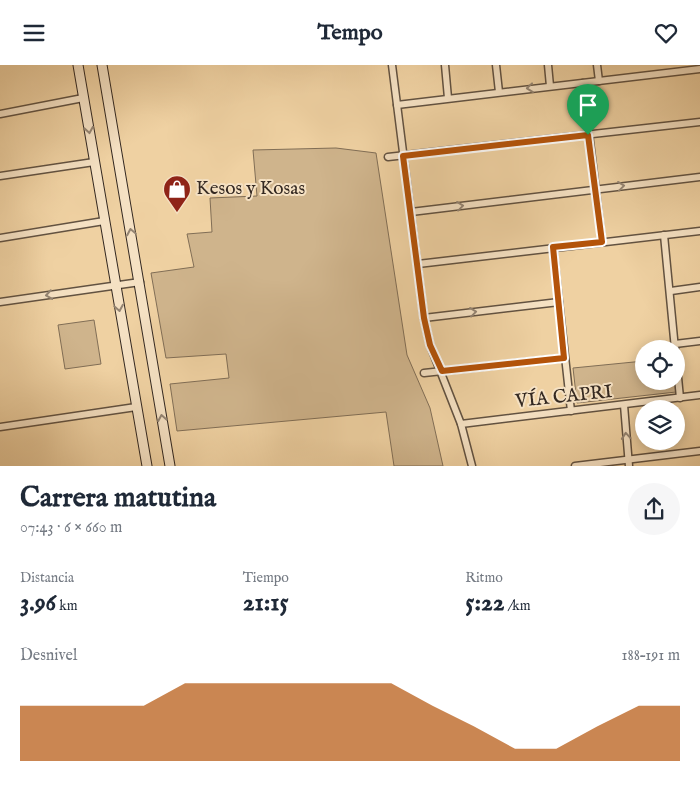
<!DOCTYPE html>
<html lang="es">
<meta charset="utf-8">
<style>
body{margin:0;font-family:"IM FELL English",serif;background:#f6f6f7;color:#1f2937;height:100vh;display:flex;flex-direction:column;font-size:19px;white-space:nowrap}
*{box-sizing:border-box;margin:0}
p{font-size:16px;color:#747a83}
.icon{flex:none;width:28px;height:28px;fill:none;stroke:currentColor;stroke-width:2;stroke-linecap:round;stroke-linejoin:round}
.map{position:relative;height:401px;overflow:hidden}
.sheet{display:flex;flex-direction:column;background:#fff;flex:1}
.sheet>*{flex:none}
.tools{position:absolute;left:635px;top:275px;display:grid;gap:10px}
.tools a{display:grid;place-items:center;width:50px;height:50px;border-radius:50%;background:#fff;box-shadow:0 2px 12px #0003;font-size:25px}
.pin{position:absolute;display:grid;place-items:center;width:42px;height:42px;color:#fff;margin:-51px -21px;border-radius:50% 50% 50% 0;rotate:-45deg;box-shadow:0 0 5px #0007}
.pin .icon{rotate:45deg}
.round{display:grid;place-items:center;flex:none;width:52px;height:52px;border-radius:26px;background:#f6f6f7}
.headline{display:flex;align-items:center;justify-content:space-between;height:85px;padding:0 20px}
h1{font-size:28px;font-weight:700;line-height:38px}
.stats{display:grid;grid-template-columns:repeat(3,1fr);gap:8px;height:85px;padding:5px 20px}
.stats div{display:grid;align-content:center}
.stats b{font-size:25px;font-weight:700}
.stats small{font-size:14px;font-weight:400}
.stats p{font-size:14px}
.chart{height:140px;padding:10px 20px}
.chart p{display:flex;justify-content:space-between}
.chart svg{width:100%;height:90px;margin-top:5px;fill:#b45309;opacity:.7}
header{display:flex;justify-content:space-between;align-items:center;height:65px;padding:0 20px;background:#fff;font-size:22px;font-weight:700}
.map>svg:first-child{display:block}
.green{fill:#cfb48c;stroke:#816e56}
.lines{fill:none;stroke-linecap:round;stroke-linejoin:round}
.street-casing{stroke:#625241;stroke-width:9}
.secondary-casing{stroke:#332821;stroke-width:11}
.street{stroke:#f5e1c3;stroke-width:6}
.secondary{stroke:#f5e1c3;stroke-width:9}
.oneway{stroke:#948472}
.route-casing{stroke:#fff;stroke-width:10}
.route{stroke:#b45309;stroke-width:6}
.labels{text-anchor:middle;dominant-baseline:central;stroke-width:4;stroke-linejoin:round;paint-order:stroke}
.poi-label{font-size:19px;fill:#332821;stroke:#f5e1c3;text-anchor:start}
.street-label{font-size:19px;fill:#332821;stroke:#f5e1c3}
</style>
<header><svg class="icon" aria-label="menu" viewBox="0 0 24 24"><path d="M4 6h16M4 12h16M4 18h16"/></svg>Tempo<svg class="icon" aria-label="heart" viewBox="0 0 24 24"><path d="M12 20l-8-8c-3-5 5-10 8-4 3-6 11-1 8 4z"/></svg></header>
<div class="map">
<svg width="700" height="401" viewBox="0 0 700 401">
<rect width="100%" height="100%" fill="#efd1a2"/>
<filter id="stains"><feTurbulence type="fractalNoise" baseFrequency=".004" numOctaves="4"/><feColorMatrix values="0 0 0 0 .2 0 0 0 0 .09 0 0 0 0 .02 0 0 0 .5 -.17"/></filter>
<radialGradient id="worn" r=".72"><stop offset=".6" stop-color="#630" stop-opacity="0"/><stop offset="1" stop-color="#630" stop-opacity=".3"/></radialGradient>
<!-- green -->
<g class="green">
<polygon points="336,83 376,88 407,290 430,343 443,401 394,401 386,347 177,366 170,319 229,313 226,289 166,293 151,208 194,202 187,169 212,167 210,133 257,131 253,85"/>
<polygon points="94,255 101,299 65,304 58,260"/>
<polygon points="644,296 644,316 675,316 676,327 577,338 573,303"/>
</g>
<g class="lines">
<!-- street casing -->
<g class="street-casing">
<g id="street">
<polyline points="392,0 424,253 430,280 461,359 472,401"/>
<polyline points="445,0 448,33"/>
<polyline points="496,0 499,27"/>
<polyline points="548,0 550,21"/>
<polyline points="597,0 599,16"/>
<polyline points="583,18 602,177"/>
<polyline points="397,40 700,4"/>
<polyline points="0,49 83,33"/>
<polyline points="388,92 700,57"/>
<polyline points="0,111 94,97"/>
<polyline points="411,147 700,112"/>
<polyline points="664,170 675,284"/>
<polyline points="0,173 104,156"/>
<polyline points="553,182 571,346"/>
<polyline points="418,199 700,166"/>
<polyline points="671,226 700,222"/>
<polyline points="0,237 140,217"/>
<polyline points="424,253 559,237"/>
<polyline points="675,279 700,276"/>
<polyline points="676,292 680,333"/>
<polyline points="424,308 564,293"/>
<polyline points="624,340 629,401"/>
<polyline points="461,359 700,330"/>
<polyline points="0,362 136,342"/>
<polyline points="575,401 700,386"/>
</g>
</g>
<!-- secondary casing -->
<g class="secondary-casing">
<g id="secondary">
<polyline points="78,0 147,401"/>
<polyline points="102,0 170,401"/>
</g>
</g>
<!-- street -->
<use href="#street" class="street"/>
<!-- secondary -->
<use href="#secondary" class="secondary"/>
</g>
<!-- one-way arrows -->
<defs><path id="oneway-chevron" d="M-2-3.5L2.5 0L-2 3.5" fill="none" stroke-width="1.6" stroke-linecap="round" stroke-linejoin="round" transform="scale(1.25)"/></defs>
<g class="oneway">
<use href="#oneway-chevron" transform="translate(530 23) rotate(174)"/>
<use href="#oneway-chevron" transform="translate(89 65) rotate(81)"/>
<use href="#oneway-chevron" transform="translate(621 121) rotate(-7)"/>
<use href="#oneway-chevron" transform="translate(460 141) rotate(-7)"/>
<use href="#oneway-chevron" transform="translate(131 167) rotate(-101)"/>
<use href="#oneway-chevron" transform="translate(49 230) rotate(171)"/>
<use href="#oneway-chevron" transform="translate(119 243) rotate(80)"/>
<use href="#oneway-chevron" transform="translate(473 247) rotate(-7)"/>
<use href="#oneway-chevron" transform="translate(162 353) rotate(-100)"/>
<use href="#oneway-chevron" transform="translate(626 371) rotate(-95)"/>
</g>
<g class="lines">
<!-- route casing -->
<g class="route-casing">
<polygon id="route" points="588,70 602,177 553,182 564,293 442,306 430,280 424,253 403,91"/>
</g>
<!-- route -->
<use href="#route" class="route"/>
</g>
<!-- icons -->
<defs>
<g id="shop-pin" transform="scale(1.4375)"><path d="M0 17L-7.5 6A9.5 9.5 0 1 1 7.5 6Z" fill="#8f2418" stroke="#f5e1c3"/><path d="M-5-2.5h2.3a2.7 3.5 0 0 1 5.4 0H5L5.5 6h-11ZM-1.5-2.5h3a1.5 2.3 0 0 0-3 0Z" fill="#fff"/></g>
</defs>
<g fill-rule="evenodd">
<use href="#shop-pin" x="177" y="124"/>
</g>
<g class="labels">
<!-- poi labels -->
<g class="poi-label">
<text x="196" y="124">Kesos y Kosas</text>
</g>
<!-- street labels -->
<g class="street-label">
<text transform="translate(564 332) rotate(-6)">VÍA CAPRI</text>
</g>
</g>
<rect width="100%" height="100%" filter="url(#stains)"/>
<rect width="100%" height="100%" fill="url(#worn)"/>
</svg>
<div class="tools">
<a><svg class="icon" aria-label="locate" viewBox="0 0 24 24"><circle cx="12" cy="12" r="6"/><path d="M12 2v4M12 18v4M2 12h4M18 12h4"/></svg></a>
<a><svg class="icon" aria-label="layers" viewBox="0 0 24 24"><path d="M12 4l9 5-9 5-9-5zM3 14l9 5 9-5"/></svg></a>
</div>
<div class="pin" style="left:588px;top:70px;background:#1e9e55"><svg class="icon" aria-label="arrive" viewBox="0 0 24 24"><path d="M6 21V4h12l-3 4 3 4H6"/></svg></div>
</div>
<section class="sheet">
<div class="headline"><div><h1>Carrera matutina</h1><p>07:43 · 6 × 660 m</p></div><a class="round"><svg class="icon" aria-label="share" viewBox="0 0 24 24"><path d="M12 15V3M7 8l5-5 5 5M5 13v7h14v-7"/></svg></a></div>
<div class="stats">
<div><p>Distancia</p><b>3.96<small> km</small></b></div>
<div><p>Tiempo</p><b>21:15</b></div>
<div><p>Ritmo</p><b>5:22<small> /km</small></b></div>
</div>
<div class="chart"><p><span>Desnivel</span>188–191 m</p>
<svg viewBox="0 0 160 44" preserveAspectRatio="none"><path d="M0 44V17L10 17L20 17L30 17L40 6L50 6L60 6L70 6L80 6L90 6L100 17L110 27L120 38L130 38L140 27L150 17L160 17V44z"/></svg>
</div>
</section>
